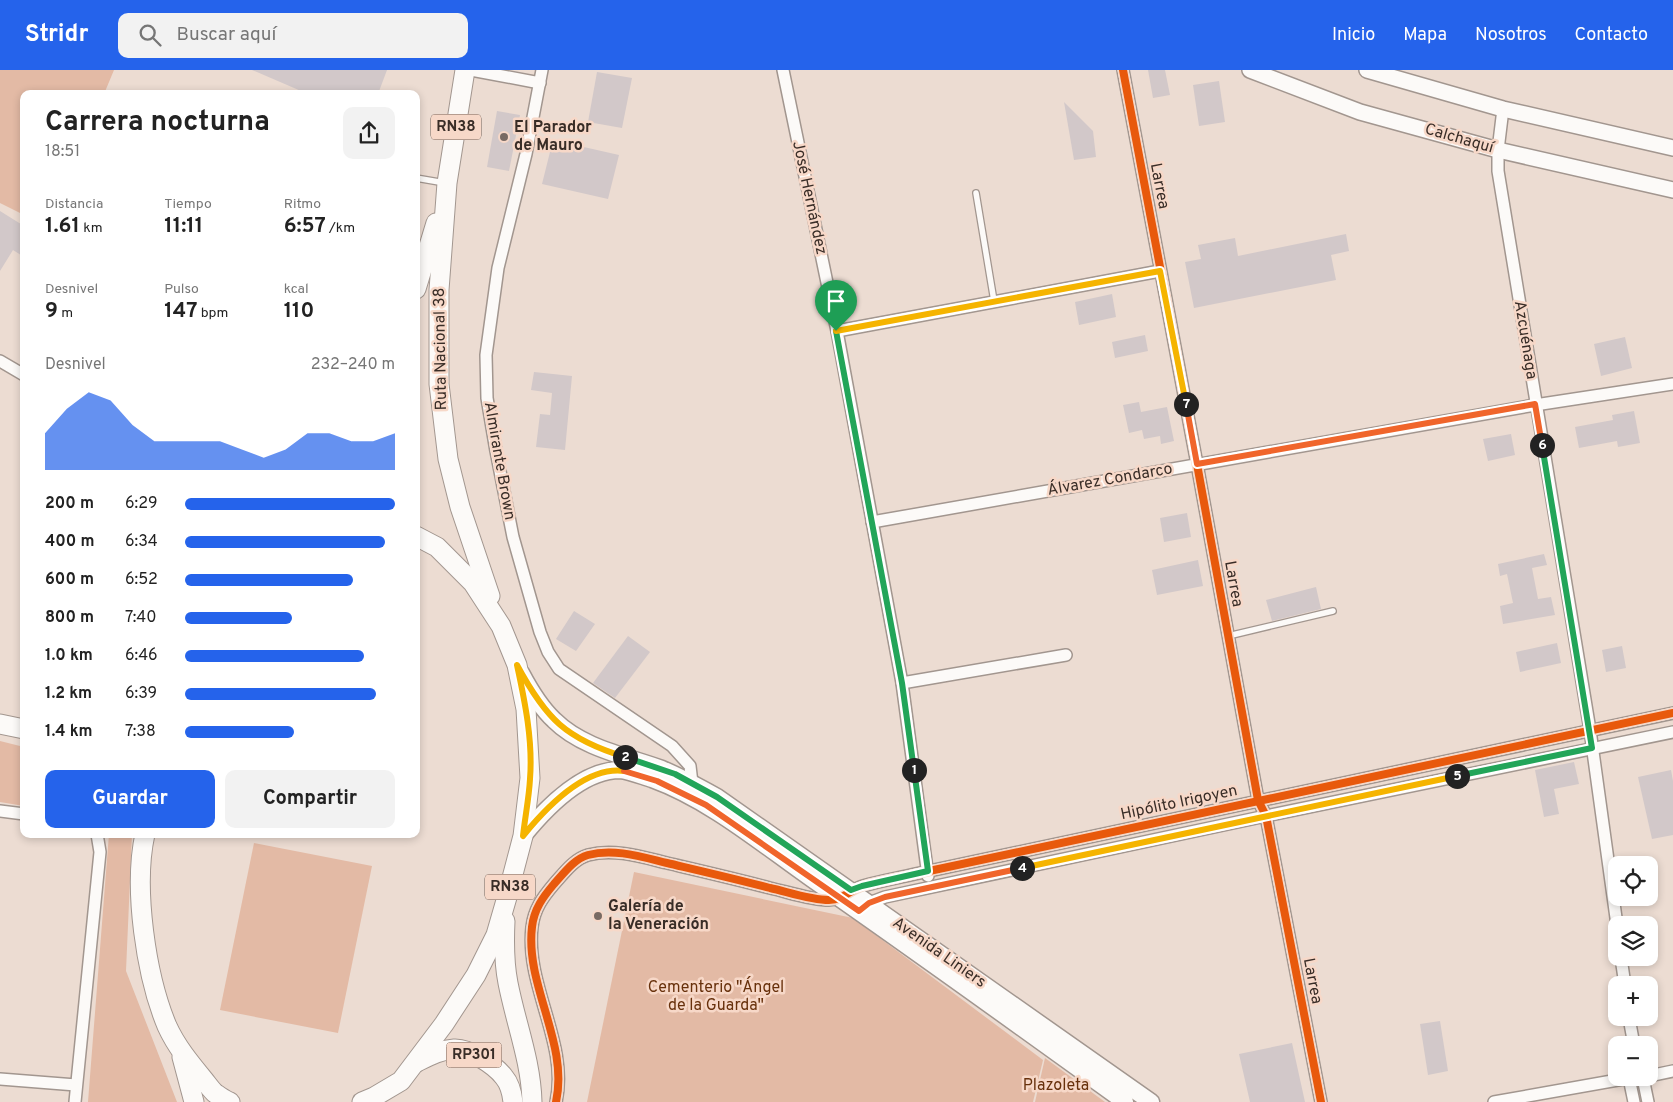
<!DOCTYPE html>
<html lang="es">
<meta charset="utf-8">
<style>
body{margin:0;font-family:Overpass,sans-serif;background:#f2f2f2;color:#222;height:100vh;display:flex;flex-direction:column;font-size:19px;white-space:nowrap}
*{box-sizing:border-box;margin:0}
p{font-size:16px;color:#767676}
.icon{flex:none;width:28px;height:28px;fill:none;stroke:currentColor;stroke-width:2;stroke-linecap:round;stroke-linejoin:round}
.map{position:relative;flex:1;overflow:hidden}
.side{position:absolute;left:20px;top:20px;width:400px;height:748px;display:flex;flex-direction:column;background:#fff;border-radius:10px;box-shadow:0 2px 8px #0003}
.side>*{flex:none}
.controls{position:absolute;left:1608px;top:786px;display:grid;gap:10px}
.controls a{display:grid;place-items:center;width:50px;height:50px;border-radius:10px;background:#fff;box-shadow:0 2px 8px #0003;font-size:25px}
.pin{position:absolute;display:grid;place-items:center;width:42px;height:42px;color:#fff;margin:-51px -21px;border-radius:50% 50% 50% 0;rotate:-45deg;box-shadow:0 0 5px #0007}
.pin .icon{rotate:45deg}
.km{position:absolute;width:25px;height:25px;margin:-12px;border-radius:50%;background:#222;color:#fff;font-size:14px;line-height:25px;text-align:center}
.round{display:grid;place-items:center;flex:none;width:52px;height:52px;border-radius:10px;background:#f2f2f2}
.summary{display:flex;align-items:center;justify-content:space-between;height:85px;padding:0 25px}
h1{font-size:28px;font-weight:700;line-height:38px}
.metrics{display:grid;grid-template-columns:repeat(3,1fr);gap:8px;height:85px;padding:5px 25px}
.metrics div{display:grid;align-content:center}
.metrics b{font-size:21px;font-weight:700}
.metrics small{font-size:14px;font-weight:400}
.metrics p{font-size:14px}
.chart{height:140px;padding:10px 25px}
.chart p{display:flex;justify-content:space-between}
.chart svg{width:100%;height:90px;margin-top:5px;fill:#2563eb;opacity:.7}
.action{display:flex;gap:10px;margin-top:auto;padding:10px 25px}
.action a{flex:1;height:58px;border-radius:10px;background:#2563eb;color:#fff;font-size:20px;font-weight:700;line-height:58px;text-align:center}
.action a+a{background:#f2f2f2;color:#222}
ul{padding:0 25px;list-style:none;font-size:16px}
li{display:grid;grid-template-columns:80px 60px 1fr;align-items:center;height:38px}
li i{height:12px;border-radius:6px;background:#2563eb}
header{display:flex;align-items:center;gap:30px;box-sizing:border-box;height:70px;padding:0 25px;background:#2563eb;color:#fff}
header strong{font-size:24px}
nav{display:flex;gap:28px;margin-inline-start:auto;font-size:18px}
.search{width:350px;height:45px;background:#f2f2f2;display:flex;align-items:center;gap:12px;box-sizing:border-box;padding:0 18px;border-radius:10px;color:#767676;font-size:19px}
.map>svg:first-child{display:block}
.green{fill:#e3baa5}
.building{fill:#d2c8c9}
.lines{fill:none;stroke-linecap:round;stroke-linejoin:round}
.service-casing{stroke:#a2968f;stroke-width:8}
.minor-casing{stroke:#a2968f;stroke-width:14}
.tertiary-casing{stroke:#a2968f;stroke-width:18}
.secondary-casing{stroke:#a2968f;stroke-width:19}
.primary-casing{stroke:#a2968f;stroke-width:21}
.service{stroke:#fcfaf8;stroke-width:5.5}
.minor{stroke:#fcfaf8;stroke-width:11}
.tertiary{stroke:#fcfaf8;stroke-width:15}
.secondary{stroke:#fcfaf8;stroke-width:16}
.primary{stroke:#fcfaf8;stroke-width:19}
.cycleway-casing{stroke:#f7d8c8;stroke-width:11}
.cycleway{stroke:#e8590c;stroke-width:8}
.split-1-casing{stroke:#fff;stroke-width:10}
.split-2-casing{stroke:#fff;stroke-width:10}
.split-3-casing{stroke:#fff;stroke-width:10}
.split-4-casing{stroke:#fff;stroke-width:10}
.split-5-casing{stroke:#fff;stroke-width:10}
.split-6-casing{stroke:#fff;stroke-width:10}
.split-7-casing{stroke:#fff;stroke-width:10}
.split-8-casing{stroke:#fff;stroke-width:10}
.split-1{stroke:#22a559;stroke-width:6}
.split-2{stroke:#22a559;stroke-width:6}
.split-3{stroke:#f5b400;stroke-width:6}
.split-4{stroke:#f0652b;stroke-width:6}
.split-5{stroke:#f5b400;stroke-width:6}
.split-6{stroke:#22a559;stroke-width:6}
.split-7{stroke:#f0652b;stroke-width:6}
.split-8{stroke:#f5b400;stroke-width:6}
.poi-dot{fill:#786a63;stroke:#f7d8c8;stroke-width:2}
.labels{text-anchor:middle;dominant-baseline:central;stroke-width:5;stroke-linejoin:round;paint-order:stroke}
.shield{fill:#f7d8c8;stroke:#726057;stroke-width:1}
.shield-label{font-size:15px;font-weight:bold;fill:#392d27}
.poi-label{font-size:16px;font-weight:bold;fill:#392d27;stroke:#f7d8c8;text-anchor:start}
.street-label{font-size:16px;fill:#392d27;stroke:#f7d8c8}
.park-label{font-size:16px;fill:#68310c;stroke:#f7d8c8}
</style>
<header>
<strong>Stridr</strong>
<div class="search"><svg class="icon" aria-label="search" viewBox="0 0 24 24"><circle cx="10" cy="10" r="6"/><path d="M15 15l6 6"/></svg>Buscar aquí</div>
<nav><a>Inicio</a><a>Mapa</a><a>Nosotros</a><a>Contacto</a></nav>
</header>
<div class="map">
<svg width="1673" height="1032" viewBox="0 0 1673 1032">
<rect width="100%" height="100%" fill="#ecdcd2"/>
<!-- green -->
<g class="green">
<polygon points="0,0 114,0 104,24 24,24 24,145 0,133"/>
<polygon points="0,671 24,677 24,736 0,732"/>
<polygon points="109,764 132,764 126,901 177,1032 88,1032"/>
<polygon points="254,773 372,796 338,963 220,940"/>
<polygon points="634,802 853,848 1043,990 1033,1032 587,1032"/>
<polygon points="1045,988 1105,1032 1035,1032"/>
</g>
<!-- building -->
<g class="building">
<polygon points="252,0 387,0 378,24 308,24"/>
<polygon points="1148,0 1165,0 1170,25 1153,28"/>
<polygon points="597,2 632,8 622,58 588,52"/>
<polygon points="1219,11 1225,52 1199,56 1193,15"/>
<polygon points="1064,32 1093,61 1096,87 1074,90"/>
<polygon points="497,41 520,45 509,101 487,97"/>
<polygon points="553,70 619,85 608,129 542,114"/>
<polygon points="0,141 24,156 24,187 13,180 0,201"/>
<polygon points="1346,164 1349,181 1331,185 1336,210 1194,238 1185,192 1201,189 1198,175 1235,168 1238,186"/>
<polygon points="1112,224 1116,247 1079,255 1075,232"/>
<polygon points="1145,265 1148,281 1115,288 1112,272"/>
<polygon points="1625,267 1632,298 1601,306 1594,274"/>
<polygon points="534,302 572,306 565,380 536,377 540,344 550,345 552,323 531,320"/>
<polygon points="1139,332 1141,342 1167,337 1174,371 1161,374 1160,366 1144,369 1142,360 1129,363 1123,335"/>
<polygon points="1634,341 1640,373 1618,377 1617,371 1579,378 1575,357 1613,350 1612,345"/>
<polygon points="1511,364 1515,385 1488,391 1483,369"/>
<polygon points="1187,443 1191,467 1164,472 1160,448"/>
<polygon points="1544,484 1547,495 1532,498 1538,529 1551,527 1555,545 1503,554 1500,536 1513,533 1507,504 1500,506 1498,494"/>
<polygon points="1198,490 1203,516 1157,525 1152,500"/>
<polygon points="1316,517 1321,539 1272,551 1266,530"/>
<polygon points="574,541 595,554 576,581 556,569"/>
<polygon points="628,566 650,582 615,628 593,613"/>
<polygon points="1557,573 1561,593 1520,602 1516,582"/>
<polygon points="1622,576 1626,598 1606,602 1602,580"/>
<polygon points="1574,692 1579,714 1554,719 1559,744 1544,747 1535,700"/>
<polygon points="1671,700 1673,711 1673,765 1652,769 1638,707"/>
<polygon points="1440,951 1448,1001 1428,1005 1420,954"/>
<polygon points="1292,973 1305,1032 1250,1032 1239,984"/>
</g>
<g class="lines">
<!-- service casing -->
<g class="service-casing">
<g id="service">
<polyline points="416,108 445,113"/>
<polyline points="976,123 994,231"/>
<polyline points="1228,566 1333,541"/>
</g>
</g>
<!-- minor casing -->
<g class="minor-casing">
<g id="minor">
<polyline points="471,0 540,13"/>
<polyline points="542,0 526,84 498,198 486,285 487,328 496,381 513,467 540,562 548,582 559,599 672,676 690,696 692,713"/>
<polyline points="783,0 837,261 902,613 928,806"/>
<polyline points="1123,0 1197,394 1258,730 1266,746 1321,1032"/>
<polyline points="1503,39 1498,80 1498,101 1590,660 1617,855"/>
<polyline points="837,261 1160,201"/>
<polyline points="0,291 24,305"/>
<polyline points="872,452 1535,335 1673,314"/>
<polyline points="902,613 1066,585"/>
<polyline points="0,741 24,744"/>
<polyline points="864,837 869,833 885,827 1266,746 1673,662"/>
<polyline points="1621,888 1625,915"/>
<polyline points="1629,948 1634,975"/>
<polyline points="1649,1006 1673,1001"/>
<polyline points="1629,1008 1634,1032"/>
<polyline points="1643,1008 1648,1032"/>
<polyline points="0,1009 76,1015"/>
<polyline points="75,1032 100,782 97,764"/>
<path d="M556,1032C569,973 525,916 532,857C534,839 543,827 554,814C564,803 574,789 588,785C614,778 642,787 667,793C701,801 736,809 770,818C788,822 811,830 829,830C844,830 849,820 863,816C880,811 898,808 915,804L1673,643"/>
<polyline points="1494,1032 1629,1008 1641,1008"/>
</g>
</g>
<!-- tertiary casing -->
<g class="tertiary-casing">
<g id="tertiary">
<polyline points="1250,0 1360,42 1498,80 1673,120"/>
<polyline points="1367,0 1503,39 1673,78"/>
</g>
</g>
<!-- secondary casing -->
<g class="secondary-casing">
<g id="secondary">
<path d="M521,603C530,620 540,637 554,650C582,678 626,686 662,699C681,707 699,717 717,727L1151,1032"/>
<path d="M523,766C545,739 582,700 620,700C630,701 642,706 652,709C710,730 762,774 812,809C917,882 1021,957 1125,1032"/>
</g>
</g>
<!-- primary casing -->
<g class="primary-casing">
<g id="primary">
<polyline points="465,0 447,113 439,220 439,314 448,389 460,437 490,526"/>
<polyline points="416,219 436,153"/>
<polyline points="0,654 24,659"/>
<path d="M145,764C133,818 146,906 167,956C176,976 190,993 204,1010C208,1015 212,1021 216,1024C221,1027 225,1030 230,1032"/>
<path d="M505,851C504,872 504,893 508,913C516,954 531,991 532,1032"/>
<polyline points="182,987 194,1032"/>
<path d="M417,992C429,986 440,980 454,979C469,978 495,995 504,1007C510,1014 512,1023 513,1032"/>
<polyline points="362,1032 374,1027 401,1011 444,954 476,905 496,865 507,827 523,766 530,708 526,639 517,595 501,556 473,513 437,477 416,466"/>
</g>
</g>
<!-- service -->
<use href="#service" class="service"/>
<!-- minor -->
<use href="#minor" class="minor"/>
<!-- tertiary -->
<use href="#tertiary" class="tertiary"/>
<!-- secondary -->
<use href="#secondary" class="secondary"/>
<!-- primary -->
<use href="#primary" class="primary"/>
<!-- cycleway casing -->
<g class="cycleway-casing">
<g id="cycleway">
<polyline points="1123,0 1197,394 1258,730 1266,746 1321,1032"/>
<path d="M556,1032C569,973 525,916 532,857C534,839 543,827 554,814C564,803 574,789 588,785C614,778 642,787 667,793C701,801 736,809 770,818C788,822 811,830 829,830C844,830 849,820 863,816C880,811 898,808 915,804L1673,643"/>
</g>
</g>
<!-- cycleway -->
<use href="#cycleway" class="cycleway"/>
</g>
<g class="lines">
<!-- split-1 casing -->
<g class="split-1-casing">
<polyline id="split-1" points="836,261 902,613 914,700"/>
</g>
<!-- split-2 casing -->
<g class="split-2-casing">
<polyline id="split-2" points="625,687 675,704 717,727 851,820 862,816 928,801 914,700"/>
</g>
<!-- split-3 casing -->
<g class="split-3-casing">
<path id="split-3" d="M624,701C585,696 545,739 523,766C525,747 529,728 530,709C533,671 525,632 517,595C546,649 566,669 625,687"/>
</g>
<!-- split-4 casing -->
<g class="split-4-casing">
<polyline id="split-4" points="624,701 657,711 706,735 859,841 869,833 885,827 1022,798"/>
</g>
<!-- split-5 casing -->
<g class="split-5-casing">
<polyline id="split-5" points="1022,798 1457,706"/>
</g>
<!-- split-6 casing -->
<g class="split-6-casing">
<polyline id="split-6" points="1457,706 1592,678 1542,375"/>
</g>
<!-- split-7 casing -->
<g class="split-7-casing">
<polyline id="split-7" points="1186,334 1197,394 1535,334 1542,375"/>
</g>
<!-- split-8 casing -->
<g class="split-8-casing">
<polyline id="split-8" points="836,261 1160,201 1186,334"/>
</g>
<!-- split-1 -->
<use href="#split-1" class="split-1"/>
<!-- split-2 -->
<use href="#split-2" class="split-2"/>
<!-- split-3 -->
<use href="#split-3" class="split-3"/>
<!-- split-4 -->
<use href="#split-4" class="split-4"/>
<!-- split-5 -->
<use href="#split-5" class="split-5"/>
<!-- split-6 -->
<use href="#split-6" class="split-6"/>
<!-- split-7 -->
<use href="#split-7" class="split-7"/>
<!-- split-8 -->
<use href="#split-8" class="split-8"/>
</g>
<!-- markers -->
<g class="poi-dot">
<circle cx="504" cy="67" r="5"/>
<circle cx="598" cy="846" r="5"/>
</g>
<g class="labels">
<!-- shield labels -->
<g class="shield">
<rect x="431" y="44.5" width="50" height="25" rx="4"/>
<rect x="485" y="804.5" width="50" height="25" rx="4"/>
<rect x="446.5" y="972.5" width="55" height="25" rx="4"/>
</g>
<g class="shield-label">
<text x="456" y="57">RN38</text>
<text x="510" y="817">RN38</text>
<text x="474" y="985">RP301</text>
</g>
<!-- poi labels -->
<g class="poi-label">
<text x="514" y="58">El Parador<tspan x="514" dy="18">de Mauro</tspan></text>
<text x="608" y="837">Galería de<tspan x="608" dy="18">la Veneración</tspan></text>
</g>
<!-- street labels -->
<g class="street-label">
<text transform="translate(1459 69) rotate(16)">Calchaquí</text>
<text transform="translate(1159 116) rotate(79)">Larrea</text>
<text transform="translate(809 128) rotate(78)">José Hernández</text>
<text transform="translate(1525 270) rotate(81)">Azcuénaga</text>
<text transform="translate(441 279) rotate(-91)">Ruta Nacional 38</text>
<text transform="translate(499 391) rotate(80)">Almirante Brown</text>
<text transform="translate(1110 410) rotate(-10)">Álvarez Condarco</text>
<text transform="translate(1233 514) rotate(80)">Larrea</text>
<text transform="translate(1179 733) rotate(-12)">Hipólito Irigoyen</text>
<text transform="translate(939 883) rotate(35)">Avenida Liniers</text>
<text transform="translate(1312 911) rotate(79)">Larrea</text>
</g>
<!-- park labels -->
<g class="park-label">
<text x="716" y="918">Cementerio "Ángel<tspan x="716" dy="18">de la Guarda"</tspan></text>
<text x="1056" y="1016">Plazoleta</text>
</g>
</g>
</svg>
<div class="controls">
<a><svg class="icon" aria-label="locate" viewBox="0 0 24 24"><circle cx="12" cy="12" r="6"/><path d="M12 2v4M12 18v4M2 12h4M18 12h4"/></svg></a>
<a><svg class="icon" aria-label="layers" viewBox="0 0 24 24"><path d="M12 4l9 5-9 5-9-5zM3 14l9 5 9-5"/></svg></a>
<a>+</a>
<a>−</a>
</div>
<div class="pin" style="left:836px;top:261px;background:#1e9e55"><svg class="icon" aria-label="arrive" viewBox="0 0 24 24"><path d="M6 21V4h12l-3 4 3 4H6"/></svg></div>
<b class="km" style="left:914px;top:700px">1</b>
<b class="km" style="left:625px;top:687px">2</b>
<b class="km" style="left:1022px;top:798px">4</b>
<b class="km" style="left:1457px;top:706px">5</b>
<b class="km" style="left:1542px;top:375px">6</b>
<b class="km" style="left:1186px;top:334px">7</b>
<section class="side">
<div class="summary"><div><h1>Carrera nocturna</h1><p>18:51</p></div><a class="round"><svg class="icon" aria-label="share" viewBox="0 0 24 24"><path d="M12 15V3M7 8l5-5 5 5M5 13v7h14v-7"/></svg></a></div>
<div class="metrics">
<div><p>Distancia</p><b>1.61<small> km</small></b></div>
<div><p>Tiempo</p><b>11:11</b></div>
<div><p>Ritmo</p><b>6:57<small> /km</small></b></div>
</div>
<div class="metrics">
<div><p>Desnivel</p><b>9<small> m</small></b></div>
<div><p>Pulso</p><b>147<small> bpm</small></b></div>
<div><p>kcal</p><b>110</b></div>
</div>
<div class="chart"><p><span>Desnivel</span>232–240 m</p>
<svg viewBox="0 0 160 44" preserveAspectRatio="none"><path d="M0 44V26L10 14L20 6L30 10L40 22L50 30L60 30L70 30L80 30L90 34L100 38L110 34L120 26L130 26L140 30L150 30L160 26V44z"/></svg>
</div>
<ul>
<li><b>200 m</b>6:29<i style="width:100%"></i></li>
<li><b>400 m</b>6:34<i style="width:95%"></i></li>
<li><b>600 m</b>6:52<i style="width:80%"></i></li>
<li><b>800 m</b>7:40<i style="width:51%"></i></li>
<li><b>1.0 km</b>6:46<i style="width:85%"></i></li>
<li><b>1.2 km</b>6:39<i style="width:91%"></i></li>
<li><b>1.4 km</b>7:38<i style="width:52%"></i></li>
</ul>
<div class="action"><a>Guardar</a><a>Compartir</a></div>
</section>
</div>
